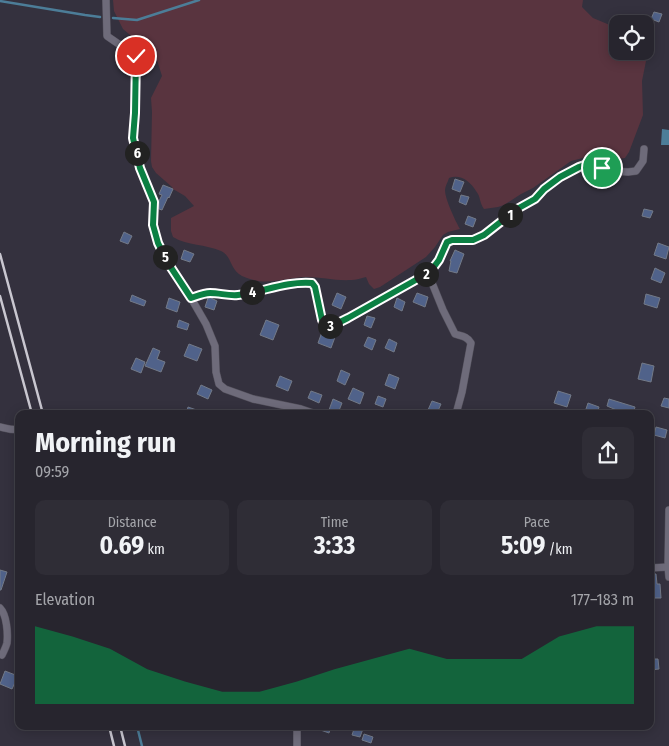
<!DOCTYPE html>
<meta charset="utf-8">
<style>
body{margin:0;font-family:"Fira Sans Condensed",sans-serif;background:#2f2d36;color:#f1f3f6;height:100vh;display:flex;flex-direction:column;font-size:19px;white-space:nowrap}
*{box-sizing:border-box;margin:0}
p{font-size:16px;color:#a4a5aa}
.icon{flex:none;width:28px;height:28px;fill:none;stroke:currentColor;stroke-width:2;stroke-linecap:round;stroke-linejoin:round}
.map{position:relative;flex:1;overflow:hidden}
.panel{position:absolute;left:15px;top:410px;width:639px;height:320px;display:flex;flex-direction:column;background:#27252e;border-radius:10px;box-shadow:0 2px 12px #0003,0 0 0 1px #43424a}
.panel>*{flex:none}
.fabs{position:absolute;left:609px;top:15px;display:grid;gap:10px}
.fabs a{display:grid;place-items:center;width:45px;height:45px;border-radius:10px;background:#27252e;box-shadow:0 2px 12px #0003,0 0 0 1px #43424a;font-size:25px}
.pin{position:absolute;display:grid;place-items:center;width:42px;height:42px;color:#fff;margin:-21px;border:2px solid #fff;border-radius:50%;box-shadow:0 1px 5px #0007}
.km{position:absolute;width:25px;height:25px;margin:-12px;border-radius:50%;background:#222;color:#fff;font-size:14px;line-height:25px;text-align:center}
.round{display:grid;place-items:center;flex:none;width:52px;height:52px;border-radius:10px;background:#2f2d36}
.headline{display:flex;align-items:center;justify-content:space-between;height:85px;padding:0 20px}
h1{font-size:28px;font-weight:700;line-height:38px}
.stats{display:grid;grid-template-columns:repeat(3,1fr);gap:8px;height:85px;padding:5px 20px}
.stats div{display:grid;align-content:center;border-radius:10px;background:#2f2d36;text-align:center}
.stats b{font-size:25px;font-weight:700}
.stats small{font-size:14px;font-weight:400}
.stats p{font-size:14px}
.chart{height:140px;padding:10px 20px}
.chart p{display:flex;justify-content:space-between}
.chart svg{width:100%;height:90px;margin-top:5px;fill:#0b8043;opacity:.7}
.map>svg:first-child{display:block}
.green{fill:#59343f}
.water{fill:#4c7d98}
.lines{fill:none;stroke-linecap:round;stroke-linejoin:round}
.stream{stroke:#4c7d98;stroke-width:2.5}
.building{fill:#50628a;stroke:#737a88}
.street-casing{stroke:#53505b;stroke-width:8}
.street{stroke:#6e6b7a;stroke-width:7}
.rail{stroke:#c9c7d0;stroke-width:2.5}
.route-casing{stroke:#fff;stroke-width:10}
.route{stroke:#0b8043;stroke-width:6}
</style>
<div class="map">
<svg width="669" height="746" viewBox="0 0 669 746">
<rect width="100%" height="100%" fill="#34313e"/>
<!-- green -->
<path class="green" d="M113,0H583L582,7L593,18L617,28L618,51H645V46L646,61L642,81L643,115L629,152L625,158L618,159L591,156L571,161L533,188L521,194L504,205L498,207L484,209C479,202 481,197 476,191C470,181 460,174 449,178C448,182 445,186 445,190C445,199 455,220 460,229L448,232L443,235L435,247L426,257L380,287L374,289L369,284L366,277C361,278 356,280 351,280C336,281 321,277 306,277C282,278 265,287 242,276C230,270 232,256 221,251C205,244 188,246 173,237L171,231V218L194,206L185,196L173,189L172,187L156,173L152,167L151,161L152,112L151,98L162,76L156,57L123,29L114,11Z"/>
<!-- water -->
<polygon class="water" points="662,129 669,130 669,145 661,145"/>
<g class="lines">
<!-- stream -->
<g class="stream">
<polyline points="0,1 85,15 100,17"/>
<polyline points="113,18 137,20 199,0"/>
<polyline points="137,726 142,746"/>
</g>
</g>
<!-- building -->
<g class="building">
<polygon points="654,12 662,14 659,22 651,19"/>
<polygon points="455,179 464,182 460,192 452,189"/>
<polygon points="163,185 173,189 169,198 168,197 162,210 159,209 159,201 162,195 159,194"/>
<polygon points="461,195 469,197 466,205 459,202"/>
<polygon points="644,209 653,211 650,218 642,216"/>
<polygon points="468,216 476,219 473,227 465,224"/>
<polygon points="124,232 132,236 128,244 120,241"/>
<polygon points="658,243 669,247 666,259 654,255"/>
<polygon points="184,250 194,254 190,262 181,259"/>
<polygon points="455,250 464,254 457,273 449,271 451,261 450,261"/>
<polygon points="655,268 665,273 661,283 651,279"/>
<polygon points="337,293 346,297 341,309 332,305"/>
<polygon points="417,293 428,297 425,307 413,302"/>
<polygon points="646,294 660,298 657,308 644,304"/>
<polygon points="132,295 146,301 144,306 130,301"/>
<polygon points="169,298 180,302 177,312 166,308"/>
<polygon points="208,298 211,298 217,301 214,310 205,307"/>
<polygon points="397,298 405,302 402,311 394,307"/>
<polygon points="367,316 375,318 371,328 364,325"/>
<polygon points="179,320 189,324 187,330 177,327"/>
<polygon points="266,320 279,325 273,340 260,335"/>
<polygon points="322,332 335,337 331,348 318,343"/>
<polygon points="368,337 376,340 372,350 364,346"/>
<polygon points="389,339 397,343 394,352 385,348"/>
<polygon points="189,344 202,349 197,361 184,356"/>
<polygon points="153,348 160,351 157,359 165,362 161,372 145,366"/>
<polygon points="136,358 145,362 141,373 131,369"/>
<polygon points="642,363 654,366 651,382 638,379"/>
<polygon points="341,370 350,374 345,385 337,381"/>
<polygon points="389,374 399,378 395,389 385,385"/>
<polygon points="280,376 292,381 288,391 276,386"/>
<polygon points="201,385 212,390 208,399 197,394"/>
<polygon points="353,388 364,393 360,404 348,399"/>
<polygon points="311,391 322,395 319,403 308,398"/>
<polygon points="558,391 571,395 567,407 554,403"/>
<polygon points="378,396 386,399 383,407 375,404"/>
<polygon points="664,398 669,399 669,408 661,406"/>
<polygon points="333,399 342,403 338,413 329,410"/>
<polygon points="609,399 635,407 633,414 626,414 607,406"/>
<polygon points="432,401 441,404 437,413 428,410"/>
<polygon points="588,403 599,407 597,414 592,414 585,412"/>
<polygon points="188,407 205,413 205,414 186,414"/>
<polygon points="656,427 667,430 665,438 654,435"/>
<polygon points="0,570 7,572 1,590 0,590"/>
<polygon points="650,574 656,574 657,584 660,584 661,598 650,598"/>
<polygon points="650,659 658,659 659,669 650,670"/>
<polygon points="5,671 18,676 12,689 0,684"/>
<polygon points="312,726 331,726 329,733 312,727"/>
<polygon points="355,726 364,726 360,737 352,735"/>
<polygon points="364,734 373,737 371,743 362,740"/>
</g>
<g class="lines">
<!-- street casing -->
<g class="street-casing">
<g id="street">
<polyline points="106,0 107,36 136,56 135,113 133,138 140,168 154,202 153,225 155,232 158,243 168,263 191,298 206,324 215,346 216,372 219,384 225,389 253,399 301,409 316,414"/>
<path d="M428,273L443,310L455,334C461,336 467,336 471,343L462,392L456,414"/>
<path d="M191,298C197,296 204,293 210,293C220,293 228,296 238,295C262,292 286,280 312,283L315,287L322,320L325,324L332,326L348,319L429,272L439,261L447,243L452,240H473L484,235L517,209L535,199L544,189L560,177L579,167L590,163L596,164L602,168L613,171L628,172L636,171L643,161L644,149"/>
<path d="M0,427C6,428 13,431 19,429"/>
<polyline points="669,510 668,567 669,577"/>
<polyline points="650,568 668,567"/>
<path d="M0,608C7,615 8,634 7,643C6,647 4,651 2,655"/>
<polyline points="297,746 297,726"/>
</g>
</g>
<!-- street -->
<use href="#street" class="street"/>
<!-- rail -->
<g class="rail">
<polyline points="0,254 43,414"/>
<polyline points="0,296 32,414"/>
<polyline points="109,726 114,746"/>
<polyline points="120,726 125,746"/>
</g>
</g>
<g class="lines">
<!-- route casing -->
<g class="route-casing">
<path id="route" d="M136,56L135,113L133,138L140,168L154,202L153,225L158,243L168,263L191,298C197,296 204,293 210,293C220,293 228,296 238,295C263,292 286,281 312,283L315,287L322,320L325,324L332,326L348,318L430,272L439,260L447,242L452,240H473L484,235L517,209L535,199L544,189L560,177L579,167L590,163L596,164L602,168"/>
</g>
<!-- route -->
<use href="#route" class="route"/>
</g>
</svg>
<div class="fabs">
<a><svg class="icon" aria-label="locate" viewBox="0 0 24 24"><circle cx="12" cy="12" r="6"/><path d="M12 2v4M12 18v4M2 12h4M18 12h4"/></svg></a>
</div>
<div class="pin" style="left:602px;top:168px;background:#1e9e55"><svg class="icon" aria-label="arrive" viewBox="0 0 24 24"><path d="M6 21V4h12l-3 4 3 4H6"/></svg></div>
<div class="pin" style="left:136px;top:56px;background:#d93025"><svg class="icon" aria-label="check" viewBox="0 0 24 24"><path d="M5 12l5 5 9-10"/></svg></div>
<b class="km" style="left:510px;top:215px">1</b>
<b class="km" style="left:426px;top:274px">2</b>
<b class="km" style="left:330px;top:326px">3</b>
<b class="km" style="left:252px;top:292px">4</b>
<b class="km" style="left:165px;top:257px">5</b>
<b class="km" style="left:137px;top:153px">6</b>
<section class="panel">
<div class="headline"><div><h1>Morning run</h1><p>09:59</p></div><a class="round"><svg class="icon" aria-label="share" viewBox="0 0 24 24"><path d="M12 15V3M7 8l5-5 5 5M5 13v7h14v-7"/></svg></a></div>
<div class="stats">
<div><p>Distance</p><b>0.69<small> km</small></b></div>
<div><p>Time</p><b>3:33</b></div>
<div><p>Pace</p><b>5:09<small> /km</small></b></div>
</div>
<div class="chart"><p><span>Elevation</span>177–183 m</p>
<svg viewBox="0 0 160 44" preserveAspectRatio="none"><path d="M0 44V6L10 11L20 17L30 27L40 33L50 38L60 38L70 33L80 27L90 22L100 17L110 22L120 22L130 22L140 11L150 6L160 6V44z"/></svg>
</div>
</section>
</div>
